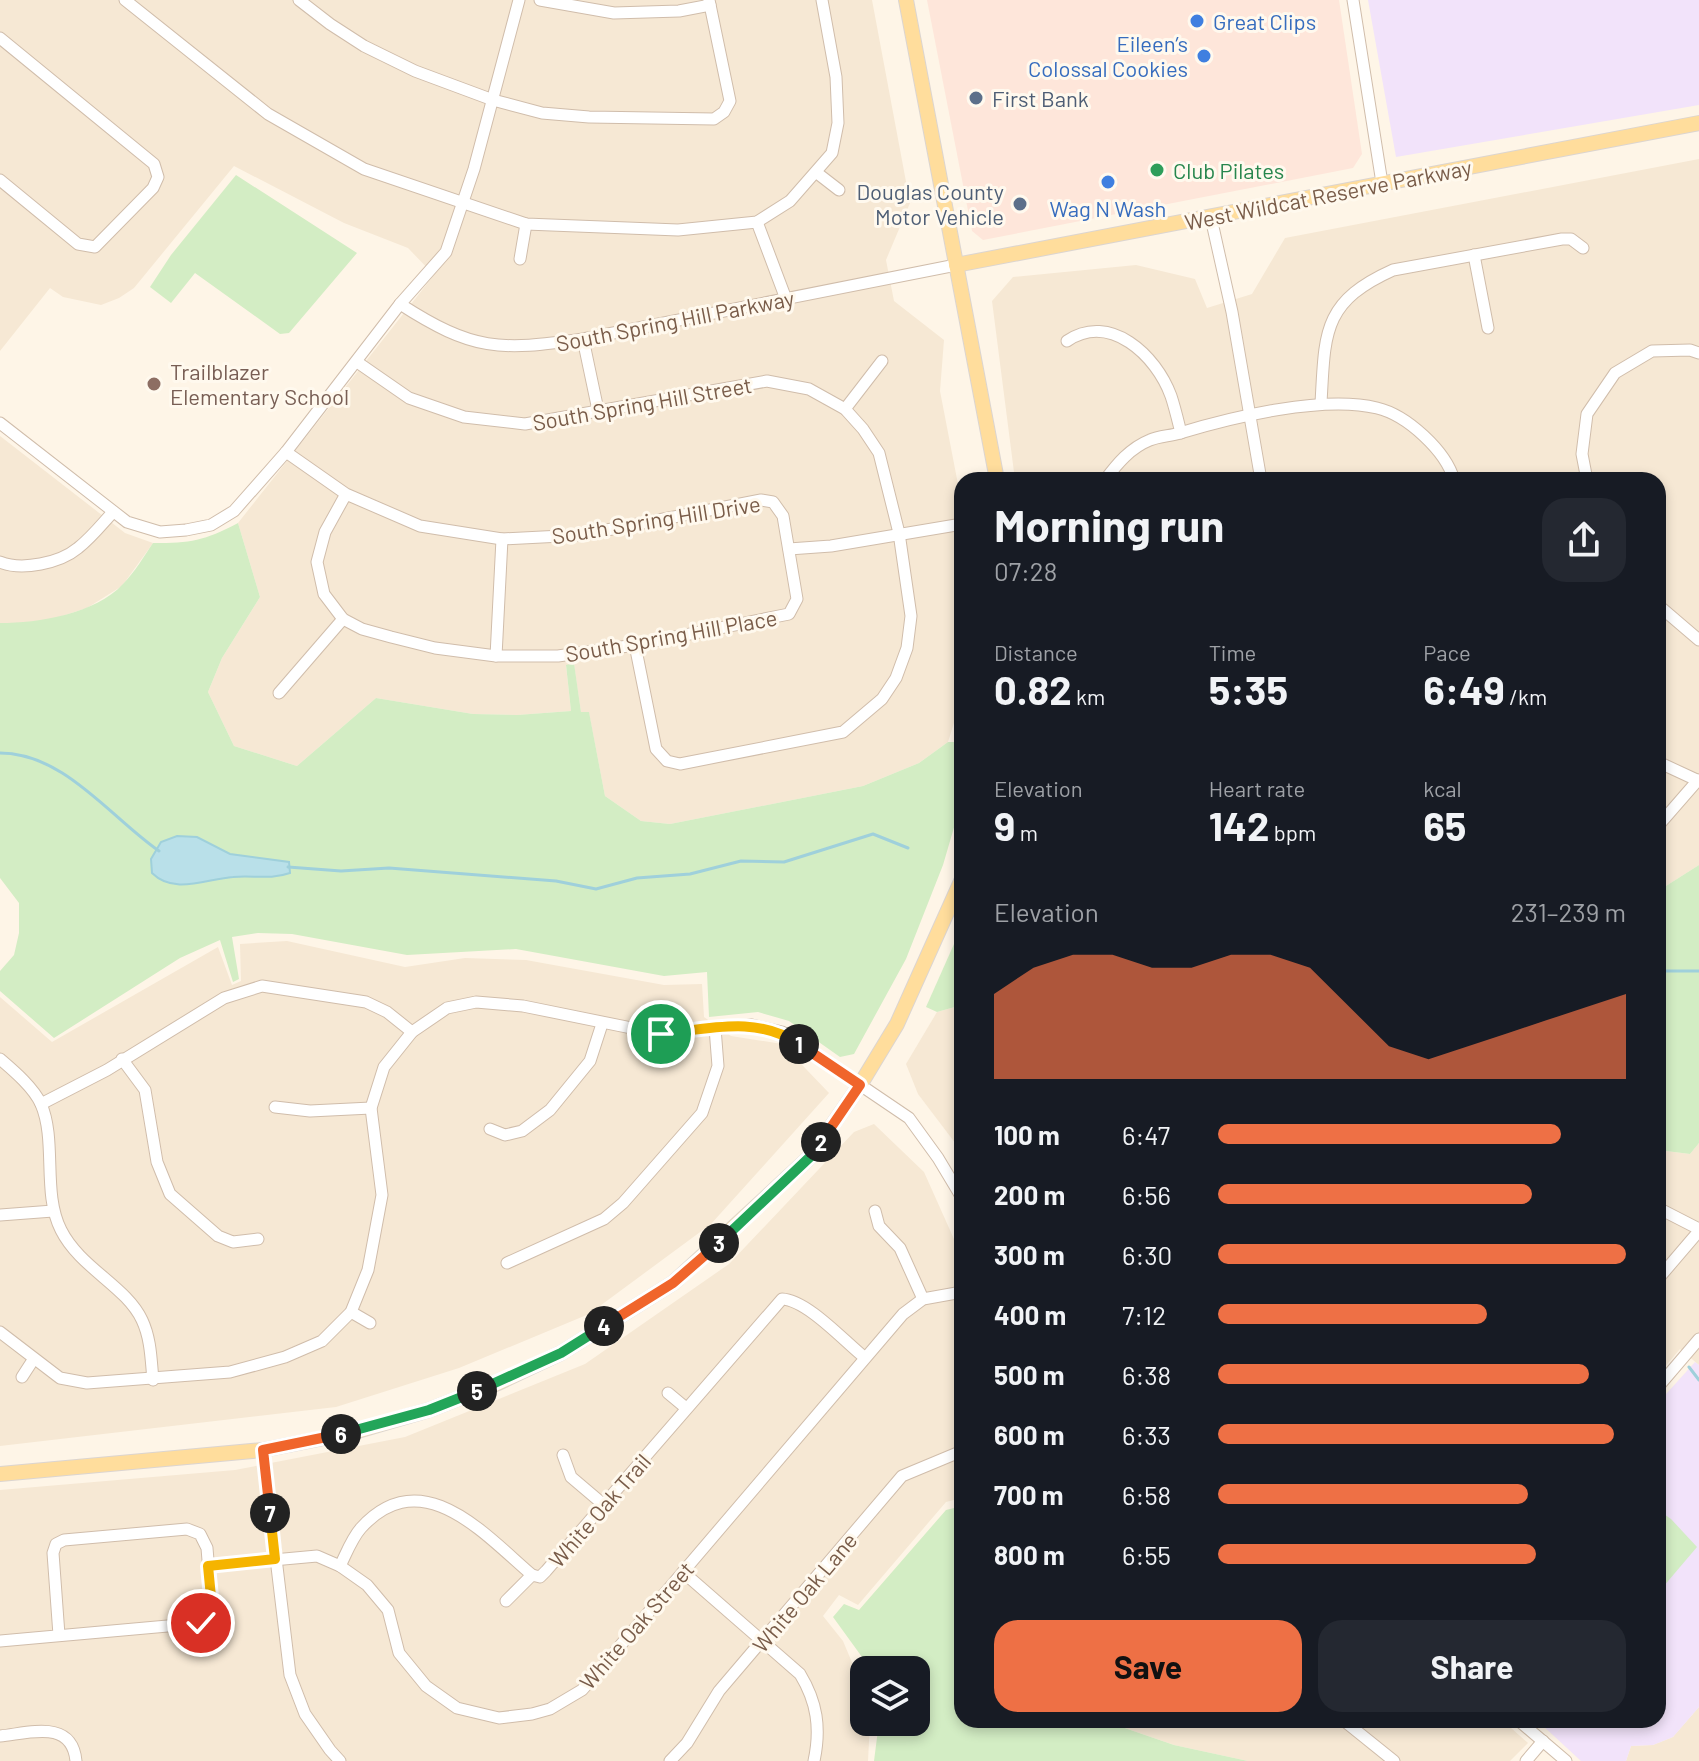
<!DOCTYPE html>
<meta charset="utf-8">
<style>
body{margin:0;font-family:Barlow,sans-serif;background:#242831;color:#f1f3f6;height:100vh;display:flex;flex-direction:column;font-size:30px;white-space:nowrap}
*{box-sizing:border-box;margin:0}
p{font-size:26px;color:#9ea1a6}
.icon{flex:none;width:44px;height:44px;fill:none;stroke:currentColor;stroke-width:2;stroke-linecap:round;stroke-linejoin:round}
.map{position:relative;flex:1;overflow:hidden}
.panel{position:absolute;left:954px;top:472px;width:712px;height:1256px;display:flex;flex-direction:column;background:#171b24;border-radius:24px;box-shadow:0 4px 12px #0003}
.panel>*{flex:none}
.fabs{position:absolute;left:850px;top:1656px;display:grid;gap:16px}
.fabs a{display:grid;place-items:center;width:80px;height:80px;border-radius:16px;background:#171b24;box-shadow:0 4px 12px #0003;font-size:40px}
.pin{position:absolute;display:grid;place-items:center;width:68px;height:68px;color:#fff;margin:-34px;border:4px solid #fff;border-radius:50%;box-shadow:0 2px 8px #0007}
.km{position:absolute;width:40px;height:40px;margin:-20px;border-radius:50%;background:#222;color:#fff;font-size:22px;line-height:40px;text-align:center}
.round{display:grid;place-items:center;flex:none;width:84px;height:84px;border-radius:24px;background:#242831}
.headline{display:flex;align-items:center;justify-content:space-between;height:136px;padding:0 40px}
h1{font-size:44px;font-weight:700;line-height:60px}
.figures{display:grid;grid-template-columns:repeat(3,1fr);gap:12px;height:136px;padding:8px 40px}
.figures div{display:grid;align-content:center}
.figures b{font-size:40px;font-weight:700}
.figures small{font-size:22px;font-weight:400}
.figures p{font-size:22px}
.chart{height:224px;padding:16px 40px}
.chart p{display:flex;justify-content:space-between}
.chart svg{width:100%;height:144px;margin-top:8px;fill:#ee7045;opacity:.7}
.button{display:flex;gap:16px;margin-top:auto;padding:16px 40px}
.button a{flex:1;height:92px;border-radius:24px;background:#ee7045;color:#111;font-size:32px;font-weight:700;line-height:92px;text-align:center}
.button a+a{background:#242831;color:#f1f3f6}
ul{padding:0 40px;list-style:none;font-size:26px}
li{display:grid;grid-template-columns:128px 96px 1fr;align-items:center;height:60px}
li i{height:20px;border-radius:10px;background:#ee7045}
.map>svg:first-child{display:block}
.residential{fill:#f6e8d4}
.commercial{fill:#fee6da}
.education{fill:#f2e3fa}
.green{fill:#d3edc4}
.water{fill:#b9e0e9;stroke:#9fd0db;stroke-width:2}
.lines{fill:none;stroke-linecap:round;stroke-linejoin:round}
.stream{stroke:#9fd0db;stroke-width:3}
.minor-casing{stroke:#d0bdab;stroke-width:13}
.major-casing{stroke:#dcd5d0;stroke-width:16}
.minor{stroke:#fff;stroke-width:11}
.major{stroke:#ffdd9c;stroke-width:14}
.split-1-casing{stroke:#fff;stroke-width:16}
.split-2-casing{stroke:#fff;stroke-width:16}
.split-3-casing{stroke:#fff;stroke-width:16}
.split-4-casing{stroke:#fff;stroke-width:16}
.split-5-casing{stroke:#fff;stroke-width:16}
.split-6-casing{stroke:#fff;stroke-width:16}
.split-7-casing{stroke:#fff;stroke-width:16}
.split-8-casing{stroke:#fff;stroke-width:16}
.split-9-casing{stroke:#fff;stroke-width:16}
.split-1{stroke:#f5b400;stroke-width:10}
.split-2{stroke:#f0652b;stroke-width:10}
.split-3{stroke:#22a559;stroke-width:10}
.split-4{stroke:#f0652b;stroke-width:10}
.split-5{stroke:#22a559;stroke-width:10}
.split-6{stroke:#22a559;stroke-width:10}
.split-7{stroke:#f0652b;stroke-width:10}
.split-8{stroke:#f5b400;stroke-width:10}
.split-9{stroke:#f5b400;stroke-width:10}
.shop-dot{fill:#3f7fe0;stroke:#fff9ee;stroke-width:3}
.service-dot{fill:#5c6f8a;stroke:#fff9ee;stroke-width:3}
.leisure-dot{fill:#2e9e5b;stroke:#fff9ee;stroke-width:3}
.education-dot{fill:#8d6e63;stroke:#fff9ee;stroke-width:3}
.labels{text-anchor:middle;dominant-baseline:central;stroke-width:6;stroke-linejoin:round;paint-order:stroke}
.shop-label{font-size:22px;fill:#366cbe;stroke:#fff9ee;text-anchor:start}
.service-label{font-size:22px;fill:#4e5e75;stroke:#fff9ee;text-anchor:start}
.leisure-label{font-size:22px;fill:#27864d;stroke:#fff9ee;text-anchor:start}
.street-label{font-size:22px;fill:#795c49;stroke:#fff9ee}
.education-label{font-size:22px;fill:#785e54;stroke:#fff9ee;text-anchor:start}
</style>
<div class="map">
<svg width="1699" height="1761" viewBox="0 0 1699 1761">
<rect width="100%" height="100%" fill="#fef5e7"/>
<!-- residential -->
<g class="residential">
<polygon points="0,0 872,0 910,203 886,260 894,301 944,340 940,391 962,505 962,697 948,742 919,763 863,786 670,824 641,821 605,796 589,713 581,712 574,664 566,666 571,711 517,715 473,714 376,698 297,766 234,746 208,692 222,658 260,597 238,523 434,275 408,248 344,223 234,166 134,288 119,298 101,305 63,297 50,288 0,351"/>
<polygon points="1699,159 1699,865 1658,891 1658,480 1015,480 992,301 1013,277 1136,265 1195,279 1207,308 1252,294 1285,238"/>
<polygon points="0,436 125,533 153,543 122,586 87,608 59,617 31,623 0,623"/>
<polygon points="287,941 405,967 465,958 526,960 664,985 702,984 704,1017 731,1036 782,1044 829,1093 711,1224 589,1314 459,1368 336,1407 0,1446 0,997 52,1042 218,947 232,985 241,981 240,944"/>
<polygon points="962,1005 962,1152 918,1094 906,1064 937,1012"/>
<polygon points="874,1124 924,1172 962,1257 962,1498 946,1502 858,1605 839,1595 823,1616 843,1641 859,1679 864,1698 864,1722 870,1722 868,1761 0,1761 0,1490 235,1470 405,1437 585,1364 729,1264 854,1132"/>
<polygon points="1699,1143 1699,1365 1680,1349 1658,1375 1658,1150 1690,1154"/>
<polygon points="1699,1707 1699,1761 1626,1761 1631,1746 1653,1745 1673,1737"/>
<polygon points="1112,1720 1502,1720 1528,1743 1510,1761 1248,1761 1174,1745 1116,1725"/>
</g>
<!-- commercial -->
<polygon class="commercial" points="927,0 1339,0 1362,154 1353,168 983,240 972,231"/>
<!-- education -->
<g class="education">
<polygon points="1368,0 1699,0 1699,105 1396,157"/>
<polygon points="1695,1362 1699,1365 1699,1707 1673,1737 1653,1745 1631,1746 1626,1761 1581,1761 1541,1724 1532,1720 1658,1720 1658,1403"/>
</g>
<!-- green -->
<g class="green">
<polygon points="236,175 357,253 289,333 280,334 195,273 171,303 150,287 171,255"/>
<path d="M238,523L260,597L222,658L208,692L234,746L297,766L376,698L473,714L517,715L571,711L566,665L574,663L581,712H589L605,796L641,821L670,824L863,786L919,763L948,742H962V800L943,865L906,959L854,1054L840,1057L789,1021L758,1012L709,1017L707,972L664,976L516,949L407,955L292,934L258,933L232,937L239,979L233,982L220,940L180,958L54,1038L0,991V971L14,955L19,933V903L0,878V623C39,623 95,614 123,584C135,572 144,556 153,543C191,543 204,541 238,523Z"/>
<polygon points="1699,865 1699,1143 1690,1154 1658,1150 1658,891"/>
<polygon points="962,926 962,1005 937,1012 926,1007"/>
<polygon points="962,1506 962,1720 1112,1720 1116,1725 1174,1745 1248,1761 874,1761 879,1722 916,1722 916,1670 867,1670 862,1657 833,1617 844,1604 859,1610 946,1510"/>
<polygon points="1658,1510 1671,1519 1697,1547 1663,1587 1658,1577"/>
</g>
<!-- water -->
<path class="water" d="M177,836L197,837L230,854L289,862L290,873C270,880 253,875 233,877C206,879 174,895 152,873L151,859L161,842Z"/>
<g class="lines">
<!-- stream -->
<g class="stream">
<path d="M0,753C64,753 110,817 159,851"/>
<polyline points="288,867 341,871 389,868 556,881 596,889 637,878 690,874 741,861 784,862 873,834 908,848"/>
<polyline points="1658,971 1699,971"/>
<polyline points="1689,1367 1699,1380"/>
</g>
<!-- minor casing -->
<g class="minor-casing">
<g id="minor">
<polyline points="125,0 268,114 364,169 526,224 678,230 757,222 790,201 832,153 838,123 836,77 822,0"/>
<polyline points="299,0 330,24 364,46 415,71 493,100 542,113 589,117 714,119 724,112 730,101 709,0"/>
<polyline points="540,0 614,13 679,11 710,5"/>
<polyline points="1353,0 1382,183"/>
<polyline points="0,38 154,164 158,177 153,188 95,247 78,244 0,180"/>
<polyline points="817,173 839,190"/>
<polyline points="1211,218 1232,312 1261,480"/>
<polyline points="757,222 786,299"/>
<polyline points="1474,255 1488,328"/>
<polyline points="520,259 526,224"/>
<path d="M400,304C473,351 499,351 583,339L956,265"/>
<polyline points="583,339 598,410"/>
<path d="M1067,341C1110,312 1156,355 1171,396C1175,408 1178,421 1181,433"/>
<polyline points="357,362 409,398 464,417 525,424 767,381 809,389 845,409 863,429 879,453 899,533 911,616 907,648 896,678 882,699 843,732 680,764 667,761 656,749 635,645"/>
<path d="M1321,403C1325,333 1322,302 1393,270L1562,239H1571L1583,248"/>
<polyline points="845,409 882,361"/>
<polyline points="0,423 127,522 160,532 186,530 211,525 234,511 286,452 400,304 446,252 474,169 519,0"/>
<polyline points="286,452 346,494 420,526 502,539 581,535 761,500 773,502 783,516 797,599 789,614 635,645 558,656 496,656 435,648 391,637 362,629 343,619 324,594 317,562 325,532 346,494"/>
<path d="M1105,480C1117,464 1130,448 1150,440C1159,436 1170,436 1180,433C1233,417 1323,395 1377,408C1407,415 1446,451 1454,480"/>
<polyline points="1587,480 1582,454 1587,414 1615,373 1652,351 1690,350 1699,353"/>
<polyline points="789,549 831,546 962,524"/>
<path d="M0,562C22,571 60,563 78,548C91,538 102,524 113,512"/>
<polyline points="1658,605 1699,640"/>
<polyline points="496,656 502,539"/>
<polyline points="279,693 343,619"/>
<polyline points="1658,762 1699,781"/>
<polyline points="1658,826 1698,780"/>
<path d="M0,1059C14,1071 33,1087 41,1104C57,1141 42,1193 61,1230C80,1268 126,1286 142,1320C151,1339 151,1360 153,1380"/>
<polyline points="122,1059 145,1090 157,1162 170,1194 218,1236 233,1242 258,1239"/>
<polyline points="41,1104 107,1070 224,998 262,986 366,1002 387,1012 412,1032"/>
<polyline points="275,1107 310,1111 371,1108"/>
<polyline points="490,1129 505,1135 522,1131 550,1110 590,1061 602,1024"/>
<polyline points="1658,1208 1699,1229"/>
<polyline points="875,1211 879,1226 900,1248 923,1299"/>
<polyline points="0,1215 53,1211"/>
<polyline points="507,1263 604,1219 623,1203 702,1113 718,1066 715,1028"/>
<polyline points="1658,1279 1699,1231"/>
<polyline points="351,1312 370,1323"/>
<polyline points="0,1332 60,1378 87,1383 230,1372 285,1357 322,1341 351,1312 368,1270 382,1195 371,1108 384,1067 412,1032 447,1008 476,1002 523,1006 661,1034 752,1025 782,1032 909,1118 938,1158 962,1198"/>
<polyline points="22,1377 33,1360"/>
<polyline points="1658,1387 1699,1339"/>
<polyline points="668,1393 686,1408"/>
<polyline points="263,1450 290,1675 305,1714 330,1750 340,1761"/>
<polyline points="563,1455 571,1477 604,1505"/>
<polyline points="208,1566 317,1556 340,1566 367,1585 388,1610 399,1653 426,1686 457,1708 499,1718 532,1714 550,1709 582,1690 590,1681 903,1314 923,1299 962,1292"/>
<path d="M340,1566C346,1554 352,1538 361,1528C422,1461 485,1535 532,1575"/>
<path d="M683,1572L800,1674C817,1702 821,1728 814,1761"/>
<path d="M506,1601L532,1575L540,1577L546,1571L782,1299C807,1300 844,1341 864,1357"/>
<polyline points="0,1641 201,1623 208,1618 212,1610 207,1548 200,1534 187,1529 64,1540 56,1544 53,1553 59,1635"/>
<polyline points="1343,1720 1394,1761"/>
<polyline points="1518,1720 1566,1761"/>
<path d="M0,1736C30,1733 72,1719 76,1761"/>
<polyline points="670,1761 687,1743 719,1691 902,1476 962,1451"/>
<polyline points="1526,1761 1543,1741"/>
</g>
</g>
<!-- major casing -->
<g class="major-casing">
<g id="major">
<polyline points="906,0 997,480"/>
<polyline points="956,265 1699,123"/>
<polyline points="0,1474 263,1450 354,1432 429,1410 498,1383 561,1353 673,1283 811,1156 860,1085 897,1024 962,879"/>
</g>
</g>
<!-- minor -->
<use href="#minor" class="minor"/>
<!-- major -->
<use href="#major" class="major"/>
</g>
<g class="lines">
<!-- split-1 casing -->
<g class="split-1-casing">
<path id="split-1" d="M661,1034C710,1029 756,1015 799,1044"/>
</g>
<!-- split-2 casing -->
<g class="split-2-casing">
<polyline id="split-2" points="799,1044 860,1085 821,1142"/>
</g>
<!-- split-3 casing -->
<g class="split-3-casing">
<polyline id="split-3" points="719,1243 811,1156 821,1142"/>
</g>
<!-- split-4 casing -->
<g class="split-4-casing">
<polyline id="split-4" points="604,1326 673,1283 719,1243"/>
</g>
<!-- split-5 casing -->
<g class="split-5-casing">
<polyline id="split-5" points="477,1391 561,1353 604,1326"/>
</g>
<!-- split-6 casing -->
<g class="split-6-casing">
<polyline id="split-6" points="341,1434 429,1410 477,1391"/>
</g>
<!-- split-7 casing -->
<g class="split-7-casing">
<polyline id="split-7" points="270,1513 263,1450 341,1434"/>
</g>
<!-- split-8 casing -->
<g class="split-8-casing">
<polyline id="split-8" points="211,1597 208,1566 275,1559 270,1513"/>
</g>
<!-- split-9 casing -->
<g class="split-9-casing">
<path id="split-9" d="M201,1623C212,1615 212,1609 211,1597"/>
</g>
<!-- split-1 -->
<use href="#split-1" class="split-1"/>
<!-- split-2 -->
<use href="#split-2" class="split-2"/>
<!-- split-3 -->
<use href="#split-3" class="split-3"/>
<!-- split-4 -->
<use href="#split-4" class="split-4"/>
<!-- split-5 -->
<use href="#split-5" class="split-5"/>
<!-- split-6 -->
<use href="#split-6" class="split-6"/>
<!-- split-7 -->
<use href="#split-7" class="split-7"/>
<!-- split-8 -->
<use href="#split-8" class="split-8"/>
<!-- split-9 -->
<use href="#split-9" class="split-9"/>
</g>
<!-- markers -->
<g class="shop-dot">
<circle cx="1197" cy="21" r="8"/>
<circle cx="1204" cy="56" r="8"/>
<circle cx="1108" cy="182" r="8"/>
</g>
<g class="service-dot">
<circle cx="976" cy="98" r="8"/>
<circle cx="1020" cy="204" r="8"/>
</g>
<circle class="leisure-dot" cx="1157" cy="170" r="8"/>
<circle class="education-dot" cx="154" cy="384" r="8"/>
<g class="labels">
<!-- shop labels -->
<g class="shop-label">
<text x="1213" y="21">Great Clips</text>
<text x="1188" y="43" text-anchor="end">Eileen’s<tspan x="1188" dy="25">Colossal Cookies</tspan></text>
<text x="1108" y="208" text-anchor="middle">Wag N Wash</text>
</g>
<!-- service labels -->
<g class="service-label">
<text x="992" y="98">First Bank</text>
<text x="1004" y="191" text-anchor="end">Douglas County<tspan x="1004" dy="25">Motor Vehicle</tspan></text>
</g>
<!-- leisure labels -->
<g class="leisure-label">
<text x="1173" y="170">Club Pilates</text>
</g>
<!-- street labels -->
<g class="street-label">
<text transform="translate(1328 194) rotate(-11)">West Wildcat Reserve Parkway</text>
<text transform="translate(675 320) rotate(-11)">South Spring Hill Parkway</text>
<text transform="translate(642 403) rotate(-10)">South Spring Hill Street</text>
<text transform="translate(656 519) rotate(-9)">South Spring Hill Drive</text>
<text transform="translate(671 635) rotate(-10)">South Spring Hill Place</text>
<text transform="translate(599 1510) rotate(-49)">White Oak Trail</text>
<text transform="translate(804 1592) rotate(-50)">White Oak Lane</text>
<text transform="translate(636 1625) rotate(-49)">White Oak Street</text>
</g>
<!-- education labels -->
<g class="education-label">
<text x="170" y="371">Trailblazer<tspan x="170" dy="25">Elementary School</tspan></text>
</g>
</g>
</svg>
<div class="fabs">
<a><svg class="icon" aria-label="layers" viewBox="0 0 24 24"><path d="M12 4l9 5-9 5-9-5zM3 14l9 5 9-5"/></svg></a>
</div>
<div class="pin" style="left:661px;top:1034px;background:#1e9e55"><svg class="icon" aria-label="arrive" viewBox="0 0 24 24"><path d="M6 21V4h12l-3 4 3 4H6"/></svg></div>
<div class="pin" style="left:201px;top:1623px;background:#d93025"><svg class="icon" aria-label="check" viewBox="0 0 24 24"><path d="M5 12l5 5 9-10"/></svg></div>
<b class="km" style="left:799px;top:1044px">1</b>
<b class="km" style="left:821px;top:1142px">2</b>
<b class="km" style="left:719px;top:1243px">3</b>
<b class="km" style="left:604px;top:1326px">4</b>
<b class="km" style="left:477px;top:1391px">5</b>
<b class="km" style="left:341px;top:1434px">6</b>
<b class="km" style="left:270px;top:1513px">7</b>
<section class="panel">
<div class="headline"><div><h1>Morning run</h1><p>07:28</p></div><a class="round"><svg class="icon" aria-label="share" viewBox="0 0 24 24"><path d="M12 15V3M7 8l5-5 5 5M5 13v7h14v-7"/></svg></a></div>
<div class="figures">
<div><p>Distance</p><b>0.82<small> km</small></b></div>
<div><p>Time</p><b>5:35</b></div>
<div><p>Pace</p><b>6:49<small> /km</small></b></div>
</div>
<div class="figures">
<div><p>Elevation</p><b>9<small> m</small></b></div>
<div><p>Heart rate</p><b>142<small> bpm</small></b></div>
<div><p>kcal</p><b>65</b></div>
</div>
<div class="chart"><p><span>Elevation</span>231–239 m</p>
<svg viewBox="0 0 160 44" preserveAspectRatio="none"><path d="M0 44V18L10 10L20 6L30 6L40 10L50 10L60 6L70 6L80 10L90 22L100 34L110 38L120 34L130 30L140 26L150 22L160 18V44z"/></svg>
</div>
<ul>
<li><b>100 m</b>6:47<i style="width:84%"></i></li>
<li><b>200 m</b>6:56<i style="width:77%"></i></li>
<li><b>300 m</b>6:30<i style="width:100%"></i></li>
<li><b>400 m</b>7:12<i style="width:66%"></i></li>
<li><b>500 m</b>6:38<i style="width:91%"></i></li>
<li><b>600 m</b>6:33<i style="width:97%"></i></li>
<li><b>700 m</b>6:58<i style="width:76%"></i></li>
<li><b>800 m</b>6:55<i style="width:78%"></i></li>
</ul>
<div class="button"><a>Save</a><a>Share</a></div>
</section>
</div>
